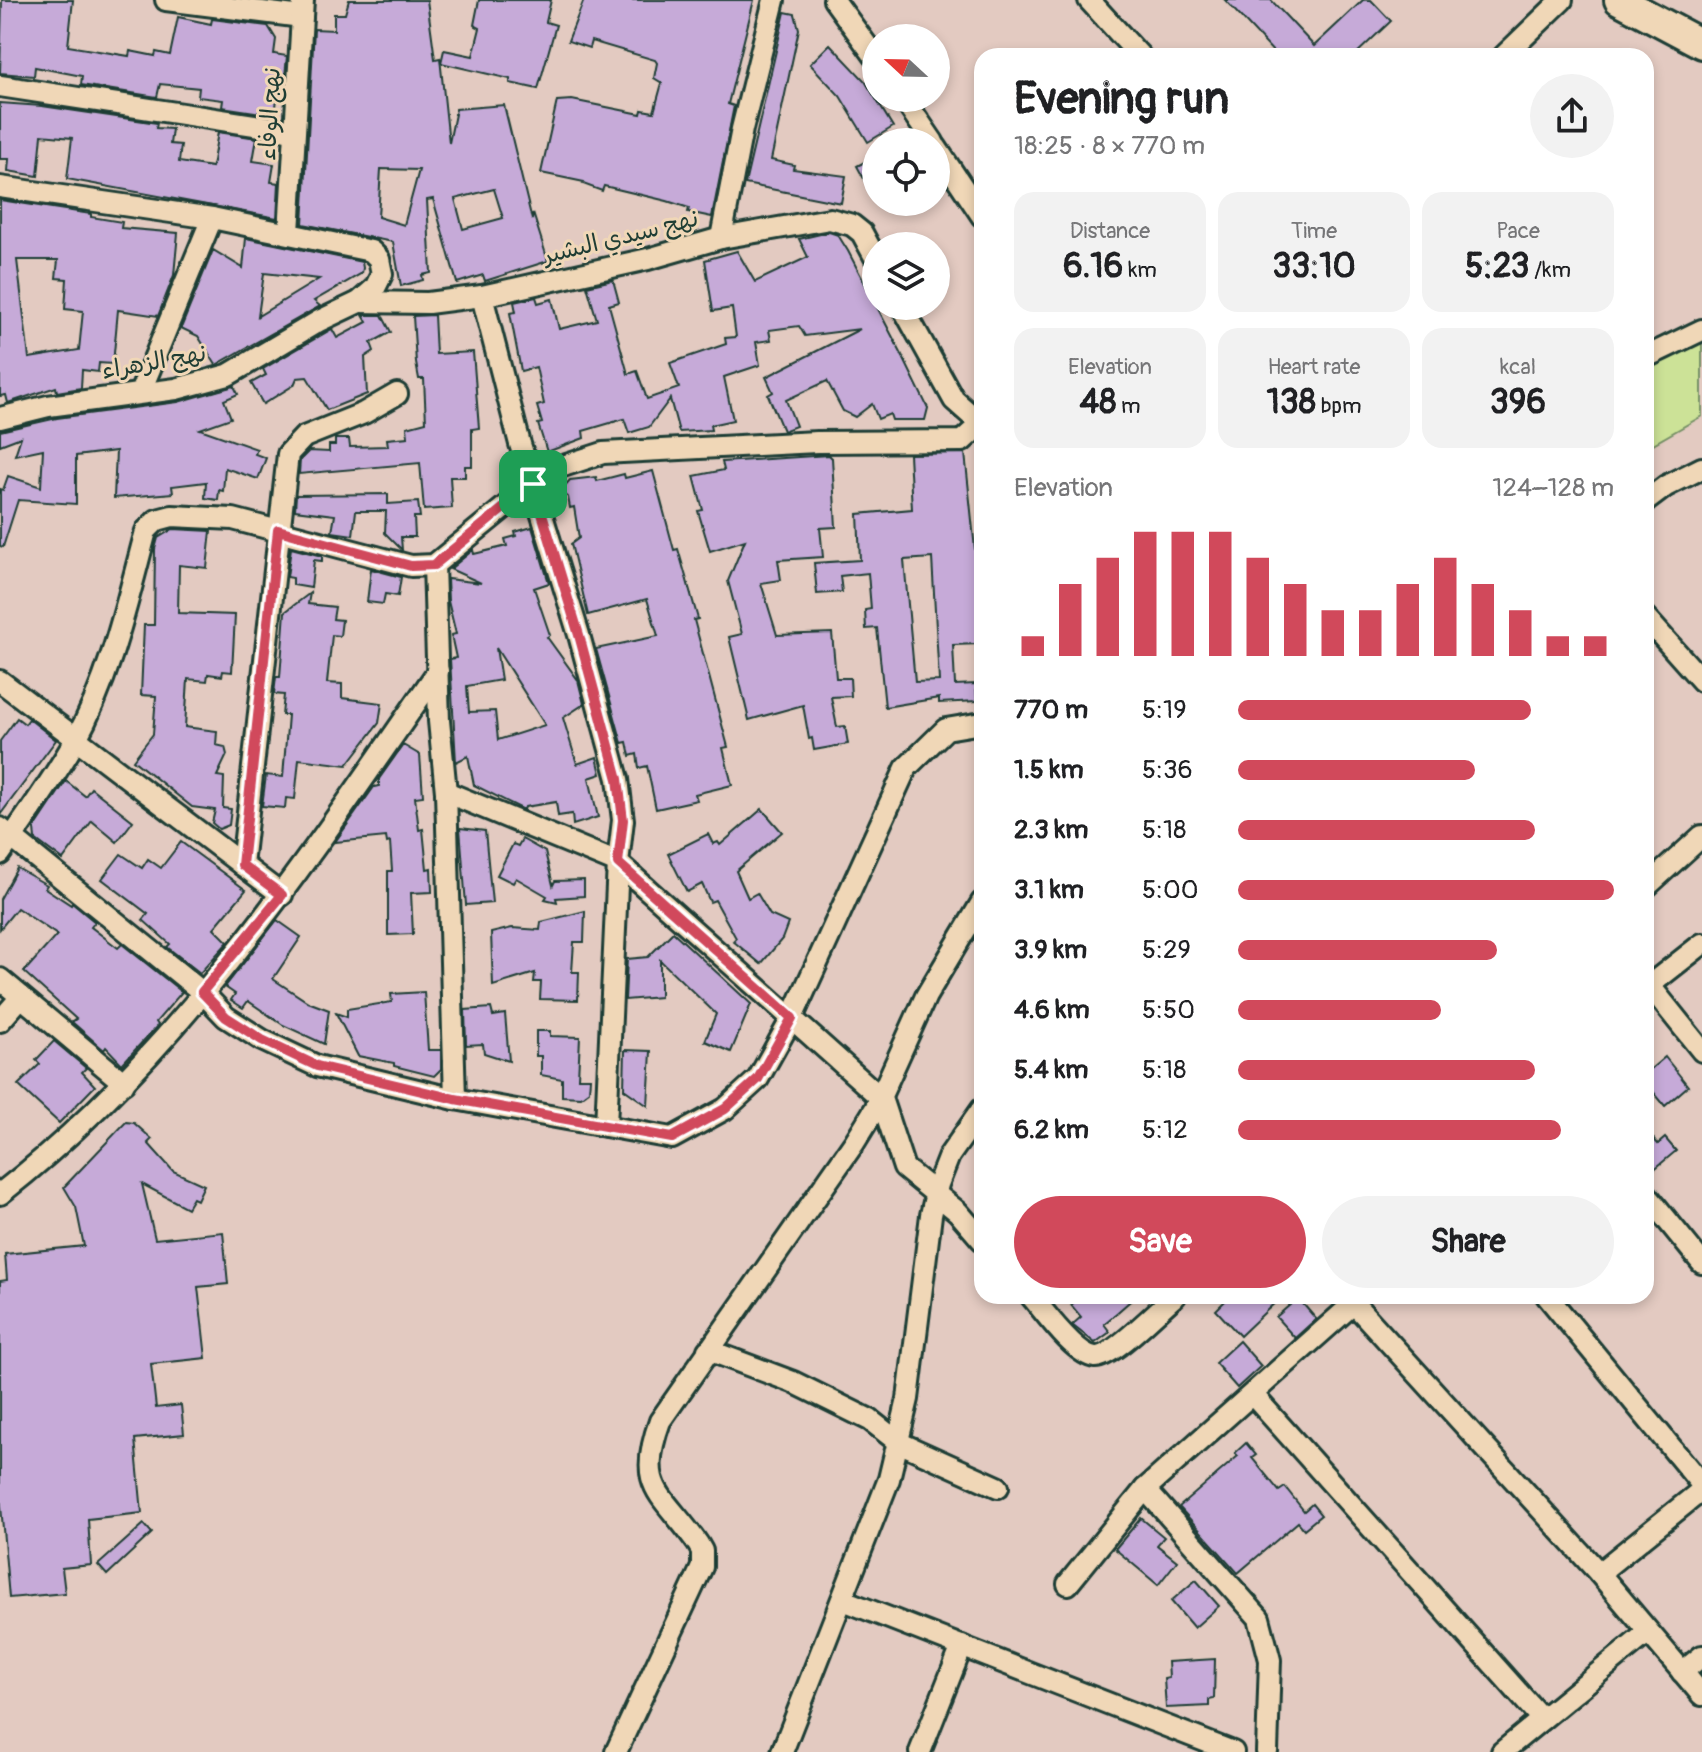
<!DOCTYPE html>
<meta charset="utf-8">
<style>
body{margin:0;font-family:Pangolin,"Playpen Sans Arabic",sans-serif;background:#f2f2f2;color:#202124;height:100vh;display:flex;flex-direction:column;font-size:30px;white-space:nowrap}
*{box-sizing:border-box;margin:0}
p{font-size:26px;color:#757577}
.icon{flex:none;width:44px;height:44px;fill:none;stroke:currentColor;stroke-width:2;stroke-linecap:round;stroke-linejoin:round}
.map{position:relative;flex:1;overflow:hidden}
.sheet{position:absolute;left:974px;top:48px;width:680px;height:1256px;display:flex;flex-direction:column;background:#fff;border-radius:24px;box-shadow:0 4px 12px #0003}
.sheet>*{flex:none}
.needle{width:52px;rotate:292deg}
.buttons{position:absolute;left:862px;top:24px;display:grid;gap:16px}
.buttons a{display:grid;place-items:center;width:88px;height:88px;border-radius:50%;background:#fff;box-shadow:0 4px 12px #0003;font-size:40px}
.pin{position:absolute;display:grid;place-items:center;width:68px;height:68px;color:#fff;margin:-34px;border-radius:16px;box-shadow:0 4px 12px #0006}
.round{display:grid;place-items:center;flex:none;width:84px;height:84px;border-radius:42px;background:#f2f2f2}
.headline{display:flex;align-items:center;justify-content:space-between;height:136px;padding:0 40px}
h1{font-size:44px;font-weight:700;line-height:60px}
.metrics{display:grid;grid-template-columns:repeat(3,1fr);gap:12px;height:136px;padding:8px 40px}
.metrics div{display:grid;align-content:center;border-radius:20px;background:#f2f2f2;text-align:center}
.metrics b{font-size:34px;font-weight:700}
.metrics small{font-size:22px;font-weight:400}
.metrics p{font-size:22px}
.chart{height:224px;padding:16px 40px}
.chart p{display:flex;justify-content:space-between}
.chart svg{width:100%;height:144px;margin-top:8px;stroke:#d1495b;stroke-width:6}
.button{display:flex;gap:16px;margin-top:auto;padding:16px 40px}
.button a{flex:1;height:92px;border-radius:48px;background:#d1495b;color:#fff;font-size:32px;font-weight:700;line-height:92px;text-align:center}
.button a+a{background:#f2f2f2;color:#202124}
ul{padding:0 40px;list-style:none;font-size:26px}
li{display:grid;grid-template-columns:128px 96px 1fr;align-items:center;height:60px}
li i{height:20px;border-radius:10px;background:#d1495b}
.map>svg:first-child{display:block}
.green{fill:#cce297;stroke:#769066;stroke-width:2}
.building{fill:#c6aad8;stroke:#1f3d34;stroke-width:2;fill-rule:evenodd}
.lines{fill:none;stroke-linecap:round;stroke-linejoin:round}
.minor-casing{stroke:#1f3d34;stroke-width:26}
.secondary-casing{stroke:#1f3d34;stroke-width:34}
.minor{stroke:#f0d7b7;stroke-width:20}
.secondary{stroke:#f0d7b7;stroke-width:28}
.route-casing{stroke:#fff;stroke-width:16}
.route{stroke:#d1495b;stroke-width:10}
.labels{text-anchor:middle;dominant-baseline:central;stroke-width:6;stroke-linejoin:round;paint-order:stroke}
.street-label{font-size:24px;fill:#1f3d34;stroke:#f0d7b7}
</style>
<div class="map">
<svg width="1702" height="1752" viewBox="0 0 1702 1752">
<rect width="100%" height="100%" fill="#e3cac1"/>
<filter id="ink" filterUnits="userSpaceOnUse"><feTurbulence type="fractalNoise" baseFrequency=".0125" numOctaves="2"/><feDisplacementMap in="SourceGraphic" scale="16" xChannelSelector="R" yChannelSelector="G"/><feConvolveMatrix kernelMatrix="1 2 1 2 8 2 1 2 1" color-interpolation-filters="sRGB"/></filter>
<g filter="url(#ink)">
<!-- green -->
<polygon class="green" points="1702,339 1702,416 1646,448 1646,365"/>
<!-- building -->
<g class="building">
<polygon points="2,0 73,0 68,46 129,56 130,51 155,56 156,52 170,55 178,17 211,24 212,19 268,26 276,39 274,54 287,56 284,86 278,86 276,108 268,114 222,107 223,100 198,97 199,88 160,84 157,97 81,85 82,76 35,67 34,76 0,73"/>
<path d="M349,0H427L435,59L440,58L449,143L456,109L504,105L532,220L533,213L548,261L485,281L483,275L457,283L433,199L427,200L431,273L422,275L423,280L401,286L393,242L303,224L314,29L334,30V14H345ZM381,169L419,170L404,225L378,217ZM494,189L503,218L463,229L455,199Z"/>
<polygon points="479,0 551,0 546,22 556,25 538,89 510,83 510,79 441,63 444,50 473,56 480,28 474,25"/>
<polygon points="584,0 754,0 728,104 734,106 712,217 688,212 689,208 667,201 604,186 602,191 583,184 584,182 541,173 557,101 572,100 641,114 642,110 654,112 662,83 654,78 657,63 655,60 591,41 589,48 568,41"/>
<polygon points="1225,0 1271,0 1314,46 1363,0 1371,0 1391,21 1354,56 1277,56"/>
<polygon points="785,12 795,14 799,29 771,160 794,165 793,169 846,176 841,203 745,184"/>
<polygon points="830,44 865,81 893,127 868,142 840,96 810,64"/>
<polygon points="0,103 42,106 157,123 156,128 172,129 170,144 181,145 179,162 212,167 218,132 257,138 253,161 274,164 271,182 279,183 277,218 67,179 72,138 42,135 38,176 8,171 9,159 0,159"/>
<polygon points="876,156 876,201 857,166"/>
<path d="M0,200L91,214V217L122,222L121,228L178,233L174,275L158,316L118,310L113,364L99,363L98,372L82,370L81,388L57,392L56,387L8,403L6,395L0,396ZM17,260H58L56,278L67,279L65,309L83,311L79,350L29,358Z"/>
<polygon points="829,232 838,235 848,251 901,353 928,408 925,420 892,420 890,414 878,419 872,404 855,417 843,411 827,381 786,400 796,426 783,431 768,395 773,392 766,377 860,329 805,336 799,326 769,330 771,340 756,342 760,365 724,377 733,420 710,425 711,430 679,432 670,399 649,427 629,433 624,419 583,431 584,438 547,452 538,424 542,423 537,406 544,404 536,367 521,371 510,313 516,312 514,302 536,297 538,303 552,299 559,329 597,320 587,286 613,280 619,302 609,305 628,374 637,371 647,399 679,388 670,363 726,344 725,338 736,337 732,308 713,311 705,260 737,251 755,282 808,257 799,239"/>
<path d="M246,238L362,262L363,268L362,273L314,301L320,306L216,365L198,336L181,328L213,250L243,268ZM264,273L319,279L258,316Z"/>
<polygon points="363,315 382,315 391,332 371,343 374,351 365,357 367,394 327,410 307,377 297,378 294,385 263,404 251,383 266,375 263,369 332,329 337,338 367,322"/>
<polygon points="434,315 436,354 473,352 479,428 472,429 472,466 465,466 465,477 450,477 452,508 424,510 420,463 299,474 300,460 309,451 329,452 329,445 335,445 335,439 349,439 350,447 388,446 387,439 408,437 407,427 426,422 424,379 419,379 416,363 413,316"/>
<polygon points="234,386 238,394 224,400 231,418 200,429 257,449 255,454 266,458 258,479 225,468 223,491 219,490 218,500 205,498 206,482 172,486 173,493 114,498 116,451 76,456 76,504 18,500 3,547 0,546 0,489 3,490 8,476 41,487 43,449 15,455 21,437 0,445 0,431 57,418 178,402"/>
<path d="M965,453L976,559L979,644L953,645L955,685L976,684L977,701L939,703V698L885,707L877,628L866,629L865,610L871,609L868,573L840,576L842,592L817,594L814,563L860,560L858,514L912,509L909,454ZM932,558L939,681L915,682L904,560Z"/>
<polygon points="829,455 832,458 836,527 820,528 823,557 778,560 781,580 761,583 777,635 832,633 836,678 850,678 851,696 831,697 837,727 845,726 848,744 814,750 812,738 809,739 803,705 749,720 729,637 742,634 728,581 745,540 710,551 698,511 703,510 694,476 724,470 722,462"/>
<polygon points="653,471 674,550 678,549 698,619 694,620 728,747 723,748 732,785 695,794 697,800 656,809 647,766 639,768 637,754 630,756 627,742 622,743 596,649 658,636 647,599 588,615 571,544 579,538 574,507 570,508 568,497 560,491 570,480 596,477 597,481 624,474 625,478"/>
<polygon points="388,494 388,504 418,502 420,517 414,517 415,537 401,537 402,550 385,533 386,511 356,511 353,535 332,532 335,515 295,510 296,495"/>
<path d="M532,527L549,583L534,588L550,635L547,637L578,680L584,704L563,718L577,764L597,757L601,774L589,778L598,817L573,825L572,814L558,816L556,802L525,807L524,810L474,785L468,756L456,762L450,659L456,658L451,635L456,634L448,601L447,579L481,583L450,569L473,550L474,554L507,546L505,539L516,536L515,532ZM496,648L545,725L498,740L495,711L469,712L467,686L501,680Z"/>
<polygon points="173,529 211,531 207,568 179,565 178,613 235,615 232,672 223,671 222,676 208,674 207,681 188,679 185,727 217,731 216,745 225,747 227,755 217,776 224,777 223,808 231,809 229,825 219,829 212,823 215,810 192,807 133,760 153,734 156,696 141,695 144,625 154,625 155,549 158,538"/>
<polygon points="291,548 322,556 322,561 314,560 311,588 293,585 293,578 287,577"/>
<polygon points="371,569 401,577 398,596 385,594 383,604 367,602"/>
<polygon points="310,593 308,604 335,607 333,619 342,620 340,636 332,635 327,683 342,684 342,698 382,703 379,723 347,765 299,759 295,799 286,798 285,808 262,806 266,775 283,777 288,715 282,715 284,695 274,694 276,677 280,677 285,612"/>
<polygon points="17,718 25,724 29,719 56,740 0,815 0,741"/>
<polygon points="403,745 420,755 423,796 415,797 419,830 423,829 427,869 431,868 432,892 411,893 413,934 388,935 388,871 392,871 390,842 387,843 386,837 335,842 374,787 379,786 379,779"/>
<polygon points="66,781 85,796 91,788 133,821 117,842 92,821 63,860 35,839 34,829"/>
<polygon points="762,809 782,832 736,871 748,898 757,893 770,915 788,923 782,939 761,964 733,941 736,938 715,900 710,902 702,884 687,892 668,854 708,834 713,844 718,842 720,845"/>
<polygon points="460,828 485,831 492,903 466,905"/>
<polygon points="522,839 545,852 553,885 555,881 584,880 584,896 556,898 557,902 545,899 547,896 516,878 513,883 497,875 513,844 518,846"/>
<polygon points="181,842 246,890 214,928 228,942 200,973 167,947 170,944 143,920 148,914 102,879 121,854 142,868 148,859 161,868"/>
<polygon points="17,868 47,885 45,888 71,905 72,903 95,922 91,927 118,948 122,944 182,992 156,1022 158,1025 122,1064 106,1047 104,1050 72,1022 76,1019 24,972 57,935 17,908 0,929 0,899"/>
<polygon points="585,911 584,942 574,942 572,972 579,972 578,1000 540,999 541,982 534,982 535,973 493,986 491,933 512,928 540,930 541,922"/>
<polygon points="277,920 301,937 273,979 308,1002 329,1010 324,1044 283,1025 248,1001 243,1008 231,1000 235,994 225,987"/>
<polygon points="673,932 751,1004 731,1052 705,1041 716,1014 660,960 660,997 625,1000 627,959 648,957"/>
<polygon points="424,992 428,1050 441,1050 441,1069 434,1076 394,1066 394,1063 358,1056 336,1013 347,1017 347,1009 392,1002 391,994"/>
<polygon points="491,1008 493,1016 505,1014 509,1061 484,1053 483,1044 466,1045 465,1010"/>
<polygon points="536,1031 550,1031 550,1036 580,1037 578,1078 590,1078 589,1091 581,1097 562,1096 562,1079 541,1075 541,1056 536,1056"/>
<polygon points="54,1041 86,1068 82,1072 95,1086 59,1123 18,1085 40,1064 36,1060"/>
<polygon points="625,1050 651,1051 648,1106 624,1089"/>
<polygon points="1665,1057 1688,1086 1665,1106 1646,1083 1646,1073"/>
<polygon points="126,1122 134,1123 152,1139 148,1143 173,1171 204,1185 197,1200 193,1198 187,1208 142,1184 155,1239 223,1232 228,1284 198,1287 206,1358 151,1364 156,1408 181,1405 184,1434 135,1439 142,1513 88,1519 91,1565 62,1568 65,1593 9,1598 0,1494 0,1281 7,1280 5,1254 84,1246 76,1207 64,1187"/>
<polygon points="1646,1130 1658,1144 1665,1138 1676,1151 1646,1176"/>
<polygon points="1081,1296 1136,1296 1104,1324 1110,1332 1095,1343 1072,1325 1081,1317 1071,1305"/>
<polygon points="1230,1296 1282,1296 1240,1336 1216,1310"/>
<polygon points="1298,1298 1316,1319 1295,1338 1276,1317"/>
<polygon points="1239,1341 1261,1366 1237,1388 1215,1363"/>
<polygon points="1246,1443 1256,1455 1252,1458 1279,1491 1285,1487 1304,1511 1312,1504 1321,1515 1304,1529 1298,1522 1238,1573 1179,1507 1238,1456 1235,1453"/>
<polygon points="1141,1518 1164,1537 1157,1545 1177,1561 1158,1585 1115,1549"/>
<polygon points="144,1524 152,1533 107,1575 98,1565"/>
<polygon points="1196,1580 1219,1606 1194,1628 1171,1601"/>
<polygon points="1215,1659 1214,1699 1209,1700 1209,1706 1166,1708 1164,1679 1169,1678 1168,1662"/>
</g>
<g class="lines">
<!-- minor casing -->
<g class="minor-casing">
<g id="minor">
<polyline points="166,0 302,17"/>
<polyline points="834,0 876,58"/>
<polyline points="1089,0 1140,56"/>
<polyline points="1504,56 1562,0"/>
<polyline points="0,86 294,131"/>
<polyline points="903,98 933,142"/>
<polyline points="936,147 982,216"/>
<polyline points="0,187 212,218 371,251 379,259 382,274 375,288 359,302 319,321 228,375 176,389 48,406 0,418"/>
<polyline points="289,232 303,0"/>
<polyline points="721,238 742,129 774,0"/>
<polyline points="482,296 520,444 579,635 618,779 623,820 618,863 606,1126"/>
<polyline points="359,302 428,303 482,296 648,259 721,238 830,219 852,225 862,233 876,259"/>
<polyline points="902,306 954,400 981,424"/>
<polyline points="1646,357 1702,330"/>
<polyline points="140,393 212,218"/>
<polyline points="1646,501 1666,486 1702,468"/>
<polyline points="434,565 439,721 446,792 455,1099"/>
<polyline points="1646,618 1702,681"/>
<polyline points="0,681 282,895"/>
<polyline points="446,792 618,863 881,1098 904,1168 958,1212 982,1240"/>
<polyline points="0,828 202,992 226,1017 262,1040 317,1066 455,1099 672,1138 725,1109 758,1079 792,1018 906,768 946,729 982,723"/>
<path d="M0,854C26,817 53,780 75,741C111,676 127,602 146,531L157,520L172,516L233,519L411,566L434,565L533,484L560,467L603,453L817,442L962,441L982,423"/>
<polyline points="242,865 288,454 304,437 364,413 397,394"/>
<polyline points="1646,887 1702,836"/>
<polyline points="0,979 124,1083"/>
<polyline points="1650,986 1702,1051"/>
<polyline points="1646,988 1702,944"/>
<polyline points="0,1021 21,997"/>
<path d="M0,1194C181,1053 309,857 438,671"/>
<polyline points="1646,1194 1702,1263"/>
<path d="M1031,1296C1044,1311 1075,1355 1095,1357C1111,1359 1160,1308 1175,1296"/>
<polyline points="1347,1296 1599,1573 1702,1695"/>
<polyline points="1547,1296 1702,1485"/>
<polyline points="708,1350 793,1382 870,1420 898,1442 998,1487"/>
<polyline points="1253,1395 1542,1719"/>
<polyline points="1145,1489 1259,1618 1270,1660 1267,1752"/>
<polyline points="1599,1573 1702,1490"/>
<polyline points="1068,1584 1145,1489 1353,1304"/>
<polyline points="843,1600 1233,1752"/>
<polyline points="1682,1672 1702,1656"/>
<path d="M616,1752L702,1567V1551L698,1544C663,1493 635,1490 660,1421L854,1143L875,1109L926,996L982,902"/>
<polyline points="782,1752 889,1479 908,1399 931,1215 938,1184 949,1156 982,1109"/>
<polyline points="920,1752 962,1646"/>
<polyline points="1502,1752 1647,1633"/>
</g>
</g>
<!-- secondary casing -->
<g class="secondary-casing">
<polyline id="secondary" points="1619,0 1702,44"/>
</g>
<!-- minor -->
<use href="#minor" class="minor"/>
<!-- secondary -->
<use href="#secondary" class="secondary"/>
</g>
</g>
<g class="lines" filter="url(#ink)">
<!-- route casing -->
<g class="route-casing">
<polygon id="route" points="533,484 579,635 618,779 623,820 618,863 792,1018 758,1079 725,1109 672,1138 455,1099 317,1066 262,1040 226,1017 202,992 282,895 242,865 278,530 411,566 434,565"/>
</g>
<!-- route -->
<use href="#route" class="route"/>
</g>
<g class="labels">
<!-- street labels -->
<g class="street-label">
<text transform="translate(270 114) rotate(-87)">نهج الوفاء</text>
<text transform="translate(621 237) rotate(-14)">نهج سيدي البشير</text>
<text transform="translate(154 362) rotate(-10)">نهج الزهراء</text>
</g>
</g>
</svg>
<div class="buttons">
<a><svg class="needle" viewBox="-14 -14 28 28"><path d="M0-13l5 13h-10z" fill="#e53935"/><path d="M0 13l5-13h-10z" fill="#757577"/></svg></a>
<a><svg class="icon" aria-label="locate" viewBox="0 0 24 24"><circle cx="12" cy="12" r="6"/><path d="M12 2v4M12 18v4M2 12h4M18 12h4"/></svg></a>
<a><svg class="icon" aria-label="layers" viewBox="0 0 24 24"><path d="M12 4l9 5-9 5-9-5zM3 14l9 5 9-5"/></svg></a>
</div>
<div class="pin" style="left:533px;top:484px;background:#1e9e55"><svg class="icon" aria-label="arrive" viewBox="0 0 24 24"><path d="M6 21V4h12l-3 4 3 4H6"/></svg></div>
<section class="sheet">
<div class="headline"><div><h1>Evening run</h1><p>18:25 · 8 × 770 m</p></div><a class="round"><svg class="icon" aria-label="share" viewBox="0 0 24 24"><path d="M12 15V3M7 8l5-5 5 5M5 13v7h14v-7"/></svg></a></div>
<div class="metrics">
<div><p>Distance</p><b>6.16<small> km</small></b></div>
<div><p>Time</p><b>33:10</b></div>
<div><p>Pace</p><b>5:23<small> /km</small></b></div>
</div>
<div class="metrics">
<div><p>Elevation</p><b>48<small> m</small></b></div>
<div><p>Heart rate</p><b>138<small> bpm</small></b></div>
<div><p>kcal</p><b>396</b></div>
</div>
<div class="chart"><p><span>Elevation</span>124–128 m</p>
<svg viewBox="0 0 160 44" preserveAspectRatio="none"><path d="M5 44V38M15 44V22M25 44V14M35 44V6M45 44V6M55 44V6M65 44V14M75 44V22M85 44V30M95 44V30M105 44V22M115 44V14M125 44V22M135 44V30M145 44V38M155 44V38"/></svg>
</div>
<ul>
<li><b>770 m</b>5:19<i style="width:78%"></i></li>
<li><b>1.5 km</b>5:36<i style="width:63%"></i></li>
<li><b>2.3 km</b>5:18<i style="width:79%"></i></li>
<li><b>3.1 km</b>5:00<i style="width:100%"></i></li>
<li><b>3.9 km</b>5:29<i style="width:69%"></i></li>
<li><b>4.6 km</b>5:50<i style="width:54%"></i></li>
<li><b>5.4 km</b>5:18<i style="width:79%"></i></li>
<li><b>6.2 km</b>5:12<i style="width:86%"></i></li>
</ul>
<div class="button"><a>Save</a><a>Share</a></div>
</section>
</div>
